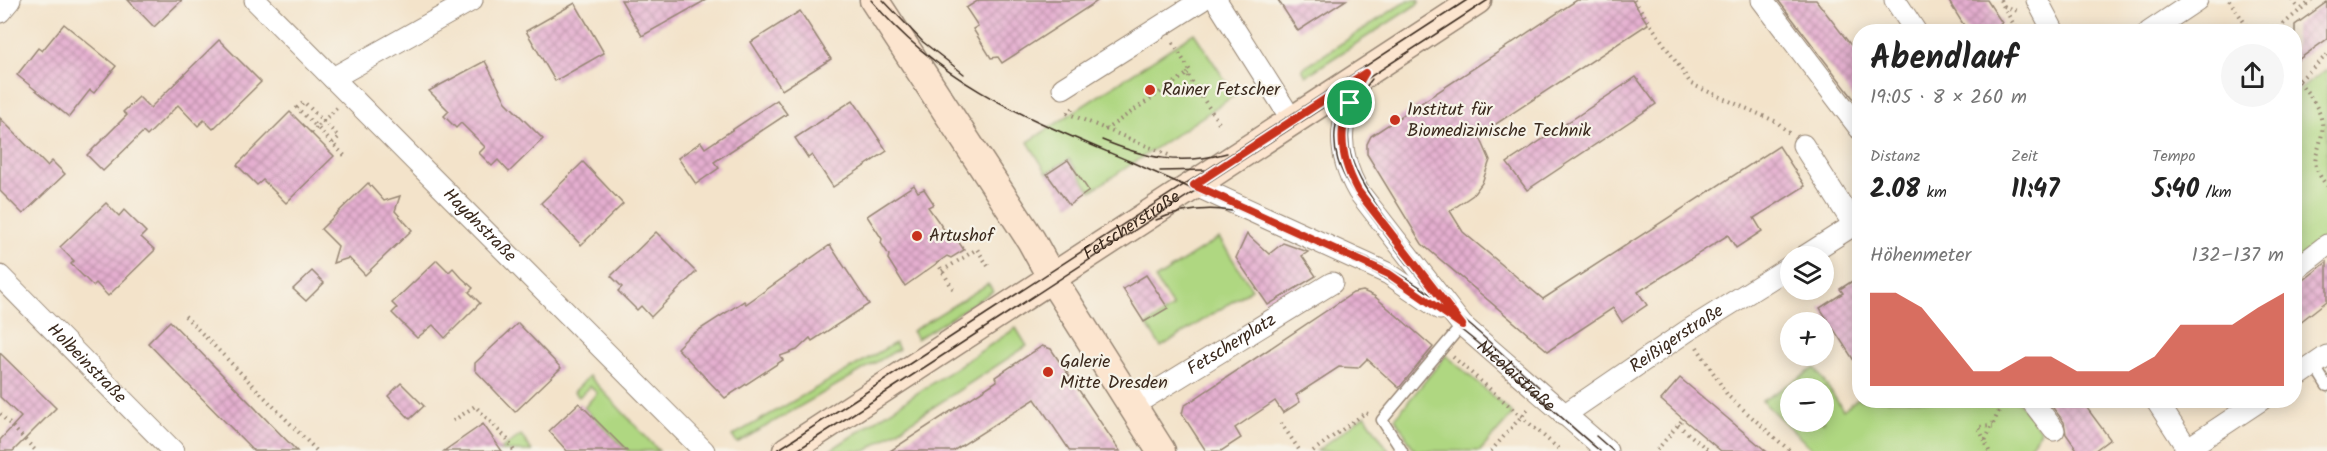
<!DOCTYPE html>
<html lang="de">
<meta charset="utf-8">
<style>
body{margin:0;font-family:Kalam,sans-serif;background:#f6f6f6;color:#222;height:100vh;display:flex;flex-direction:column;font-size:22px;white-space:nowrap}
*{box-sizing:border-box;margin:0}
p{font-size:20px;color:#767676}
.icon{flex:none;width:33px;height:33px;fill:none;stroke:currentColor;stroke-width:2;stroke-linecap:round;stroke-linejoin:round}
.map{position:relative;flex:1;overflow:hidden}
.drawer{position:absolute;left:1852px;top:24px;width:450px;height:384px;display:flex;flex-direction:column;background:#fff;border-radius:24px;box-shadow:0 3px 15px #0003}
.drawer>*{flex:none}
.controls{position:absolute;left:1780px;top:246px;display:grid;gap:12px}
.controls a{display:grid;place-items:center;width:54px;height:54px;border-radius:50%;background:#fff;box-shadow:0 3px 15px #0003;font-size:30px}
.pin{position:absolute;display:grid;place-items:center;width:51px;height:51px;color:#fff;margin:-26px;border:3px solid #fff;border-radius:50%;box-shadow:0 2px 6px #0007}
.round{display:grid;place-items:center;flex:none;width:63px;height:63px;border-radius:32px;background:#f6f6f6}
.headline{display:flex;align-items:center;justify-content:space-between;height:102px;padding:0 18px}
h1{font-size:33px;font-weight:800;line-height:45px}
.stats{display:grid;grid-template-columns:repeat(3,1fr);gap:9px;height:102px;padding:6px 18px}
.stats div{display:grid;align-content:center}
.stats b{font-size:26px;font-weight:800}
.stats small{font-size:16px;font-weight:400}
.stats p{font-size:16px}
.chart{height:168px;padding:12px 18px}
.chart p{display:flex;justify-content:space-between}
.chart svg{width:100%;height:108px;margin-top:6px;fill:#c8321e;opacity:.7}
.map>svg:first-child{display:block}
.green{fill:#afd781;stroke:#758050;stroke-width:1.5;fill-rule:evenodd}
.building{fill:url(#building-cross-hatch)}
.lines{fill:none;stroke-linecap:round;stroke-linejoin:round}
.lane-casing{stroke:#978674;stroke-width:13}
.street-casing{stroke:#978674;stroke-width:23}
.secondary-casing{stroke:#978674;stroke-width:31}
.path{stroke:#978674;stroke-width:4;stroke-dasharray:1.5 4.5;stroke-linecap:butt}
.lane{stroke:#fff;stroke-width:10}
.street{stroke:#fff;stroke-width:21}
.secondary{stroke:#fce5cf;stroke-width:28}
.tram{stroke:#3b2a1e;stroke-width:1.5}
.route-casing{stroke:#fff;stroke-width:12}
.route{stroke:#c8321e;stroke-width:8}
.poi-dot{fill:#c8321e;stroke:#f7f3e8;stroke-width:2}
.labels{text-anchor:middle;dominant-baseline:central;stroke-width:4.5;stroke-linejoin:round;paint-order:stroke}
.poi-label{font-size:18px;fill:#3b2a1e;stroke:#f7f3e8;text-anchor:start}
.street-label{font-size:18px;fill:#3b2a1e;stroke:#f7f3e8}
</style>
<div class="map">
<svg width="2327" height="451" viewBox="0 0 2327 451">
<defs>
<pattern id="building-cross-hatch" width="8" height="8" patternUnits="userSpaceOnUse" patternTransform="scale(1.5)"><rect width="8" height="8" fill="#e5afd0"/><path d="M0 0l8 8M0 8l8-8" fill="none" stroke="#bb8fa8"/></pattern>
</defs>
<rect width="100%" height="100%" fill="#f7f3e8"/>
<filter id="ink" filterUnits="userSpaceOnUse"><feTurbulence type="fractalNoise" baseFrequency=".0167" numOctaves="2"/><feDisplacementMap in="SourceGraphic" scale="12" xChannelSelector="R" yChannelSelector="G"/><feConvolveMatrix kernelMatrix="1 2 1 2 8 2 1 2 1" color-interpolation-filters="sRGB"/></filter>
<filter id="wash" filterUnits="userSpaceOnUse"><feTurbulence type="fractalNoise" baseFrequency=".008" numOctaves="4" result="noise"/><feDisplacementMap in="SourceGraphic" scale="24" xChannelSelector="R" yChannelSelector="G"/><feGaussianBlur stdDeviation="1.35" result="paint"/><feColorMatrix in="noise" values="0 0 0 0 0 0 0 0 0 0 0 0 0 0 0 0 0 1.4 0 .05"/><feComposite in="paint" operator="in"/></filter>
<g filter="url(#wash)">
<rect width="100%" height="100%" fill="#f3e3ca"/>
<!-- green -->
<g class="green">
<polygon points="1408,0 1419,0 1419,3 1306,76 1302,69"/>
<polygon points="1194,33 1235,95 1091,191 1069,159 1047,173 1028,142"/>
<polygon points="2327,69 2327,242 2295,266 2295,93"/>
<polygon points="1219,238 1252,289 1161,347 1147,325 1173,307 1155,279"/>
<polygon points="988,284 993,291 917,339 912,331"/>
<polygon points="1016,328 1027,346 866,451 829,451"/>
<polygon points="895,343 899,349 737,443 732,436"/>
<polygon points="1446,355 1513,414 1480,451 1415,451 1395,418"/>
<path d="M1815,368L1843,410L1860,397V400L2018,401L2041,431L2028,448L2031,451H1814L1762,401ZM1791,388H1824V422H1791Z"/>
<polygon points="589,376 659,451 627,451 584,408 597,393 590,386 579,397 574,392"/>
<polygon points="1365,415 1389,451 1317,451"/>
<polygon points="521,435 532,451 499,451"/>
</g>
<g id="blocks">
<!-- building -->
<g class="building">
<polygon points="128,0 182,0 154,27"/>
<polygon points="621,0 706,0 642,36"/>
<polygon points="979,0 1099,0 1002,63 998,57 991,58 973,29 978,26 966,8"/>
<polygon points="1278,0 1346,0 1298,31"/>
<polygon points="1577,0 1632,0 1648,24 1479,135 1490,160 1482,183 1473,195 1450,211 1463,232 1543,299 1779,146 1805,186 1754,218 1762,231 1736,248 1728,235 1638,292 1647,305 1622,322 1613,308 1548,351 1422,244 1367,154 1367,144 1371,136"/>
<polygon points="1778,0 1816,0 1860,57 1860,107"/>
<polygon points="1948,0 1987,0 2002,23 1989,32 1968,32"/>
<polygon points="2327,2 2327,39 2295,62 2295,25"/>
<polygon points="575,3 604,53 555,81 526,31"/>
<polygon points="800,11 831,59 782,90 751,42"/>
<polygon points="64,24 116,66 94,93 90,90 69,117 17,75 38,48 42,51"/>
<polygon points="219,40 261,82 213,129 204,120 198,126 178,105 147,136 143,132 103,171 87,155 127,115 123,112 139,97 150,108"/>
<polygon points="485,61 506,102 543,139 509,172 498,160 492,166 479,153 485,147 461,123 456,128 444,116 449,111 429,91"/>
<polygon points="1636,77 1656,104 1527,190 1507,163"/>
<polygon points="777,100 787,114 714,162 719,168 696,184 678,158 701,142 705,148"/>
<polygon points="853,100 887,151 833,187 812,155 808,158 795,138"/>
<polygon points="290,112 334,156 286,203 263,180 257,185 237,165"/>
<polygon points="0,118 47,166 52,161 65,174 23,214 0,191"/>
<polygon points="1068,160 1089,191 1069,205 1047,174"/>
<polygon points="583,162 623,204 581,245 541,203"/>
<polygon points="368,183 384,201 400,196 395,211 412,230 365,275 349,258 333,263 338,246 321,229"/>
<polygon points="914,185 918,192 924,189 934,204 928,207 945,231 952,232 964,250 951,258 947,256 905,286 888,259 889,255 881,243 882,239 867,216"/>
<polygon points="106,203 119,216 124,210 146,232 141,237 155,250 108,296 96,283 93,286 71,264 74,261 60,247"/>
<polygon points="656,232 696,272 651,317 641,306 637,310 618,291 622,287 611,276"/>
<polygon points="1247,234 1269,254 1283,243 1308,252 1302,256 1316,276 1268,305 1236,258"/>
<polygon points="830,245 869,304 812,341 810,338 797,350 780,356 783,360 725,398 677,348 688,337 744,301 746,304"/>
<polygon points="437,260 449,272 453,268 462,278 473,288 469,292 480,303 445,338 433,325 417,338 392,313 397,308 392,303"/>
<polygon points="2327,262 2327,301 2295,326 2295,287"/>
<polygon points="312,271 324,283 306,301 293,289"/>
<polygon points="1146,275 1168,308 1144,322 1123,289"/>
<polygon points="1860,276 1860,370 1820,308 1843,293 1840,289"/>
<polygon points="1363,291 1374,296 1433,347 1399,388 1367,359 1358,368 1339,367 1296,395 1300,402 1283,413 1275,401 1235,428 1241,438 1221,451 1206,451 1182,414 1184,406 1353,293"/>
<polygon points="170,321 297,451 254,451 171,367 148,343"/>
<polygon points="518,323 561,368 515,412 475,370 475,363"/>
<polygon points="1042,346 1051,349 1120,451 1070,451 1035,399 953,451 890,451 997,381 995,377"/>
<polygon points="0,353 56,408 13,451 0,451 0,440 21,417 0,397"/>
<polygon points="1680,378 1766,451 1721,451 1683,419 1661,400"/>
<polygon points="401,383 424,406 410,419 388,396"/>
<polygon points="2047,400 2081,400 2110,439 2094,451 2078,451 2066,434 2064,422"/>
<polygon points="579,403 627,451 567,451 549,431"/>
<polygon points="483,424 502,451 444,451"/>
</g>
</g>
</g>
<g filter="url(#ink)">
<use href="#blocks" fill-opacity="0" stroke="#978674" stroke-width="1.5"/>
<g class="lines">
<!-- lane casing -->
<g class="lane-casing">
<g id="lane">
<polyline points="2314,365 2327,386"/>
<polyline points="1402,451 1382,420 1462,325"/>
</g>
</g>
<!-- street casing -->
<g class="street-casing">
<g id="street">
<path id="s1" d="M255,0L704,451"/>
<polyline points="1216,0 1292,120"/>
<polyline points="1762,0 1860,129"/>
<polyline points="1895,0 1916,32"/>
<polyline points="2037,0 2054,32"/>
<polyline points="0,12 10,0"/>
<polyline points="2149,32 2197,0"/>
<path d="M1365,74C1339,115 1334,148 1358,191L1462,325L1607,451"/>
<polyline points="333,78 472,0"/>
<polyline points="1063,88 1202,0"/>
<polyline points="1803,145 1854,225"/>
<polyline points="1194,185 1389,274 1440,309"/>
<polyline points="1805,256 1860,221"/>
<polyline points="2295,270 2327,245"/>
<path id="s2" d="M0,276L173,451"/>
<polyline points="2295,378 2327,356"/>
<polyline points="2031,400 2054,430"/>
<polyline points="2156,400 2189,451"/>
<path id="s3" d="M1132,406L1332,283"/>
<path id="s4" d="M1564,415L1687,331L1791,266"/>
<polyline points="2187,449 2261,400"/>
</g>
</g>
<!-- secondary casing -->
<g class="secondary-casing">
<g id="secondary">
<polyline points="874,0 1031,240 1054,282 1161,451"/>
<path id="s5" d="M787,451L1477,0"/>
</g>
</g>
<!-- path -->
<g class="path">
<polyline points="1634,0 1691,84 1777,122 1789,133"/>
<polyline points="2000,0 2018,32"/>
<polyline points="2229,0 2251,32"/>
<polyline points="2292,0 2299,9"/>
<polyline points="2004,6 2020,12"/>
<polyline points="2274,32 2312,0"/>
<polyline points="1173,43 1190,71 1187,74"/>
<path d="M2299,82C2310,95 2325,114 2322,133C2318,160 2307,159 2327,186"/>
<polyline points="2295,84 2327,55"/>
<polyline points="1067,113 1076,106"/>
<polyline points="1067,113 1171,156"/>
<polyline points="1105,130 1187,74 1219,123"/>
<polyline points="311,133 317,127 297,108 304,102 339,137 332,143 345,156"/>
<polyline points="332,143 317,127 337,108"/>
<polyline points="937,262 953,289"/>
<polyline points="942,271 977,249 988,266"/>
<polyline points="185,316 317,451"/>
<polyline points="1697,347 1728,396 1790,451"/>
<polyline points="1453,357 1561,451"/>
<polyline points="0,414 36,451"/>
<polyline points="453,421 475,406 507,439 514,451"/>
<polyline points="1281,423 1300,451"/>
<polyline points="1678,425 1709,451"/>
<polyline points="1985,441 1978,427 1993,426"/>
<polyline points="1657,450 1683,419"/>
<polyline points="1313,451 1365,413 1368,414"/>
<polyline points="1491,451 1528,409"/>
<polyline points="1989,451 1985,441 2004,400"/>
</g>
<!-- lane -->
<use href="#lane" class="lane"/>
<!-- street -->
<use href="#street" class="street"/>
<!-- secondary -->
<use href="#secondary" class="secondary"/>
<!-- tram -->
<g class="tram">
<path id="s6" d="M871,0C944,87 1028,118 1129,161C1186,186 1242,211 1299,237C1326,250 1355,261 1381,276C1463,320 1530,392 1600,451"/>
<polyline points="883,0 923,42 964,74"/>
<path d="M1372,79C1325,137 1356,177 1392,227C1412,254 1433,280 1454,307"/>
<path d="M1348,90C1320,148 1340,175 1375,221C1391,243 1408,265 1426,287"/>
<path d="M1102,140C1146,158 1180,166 1227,153"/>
<polyline points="1160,171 1205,170"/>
<path d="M1156,220C1181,210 1205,207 1232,211"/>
<path d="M1345,249C1360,256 1376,262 1391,270C1447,299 1493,346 1539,387"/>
<polyline points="1596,436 1613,451"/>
<polyline points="776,451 1467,0"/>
<polyline points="796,451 1488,0"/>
</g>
</g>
</g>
<g class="lines" filter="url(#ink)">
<!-- route casing -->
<g class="route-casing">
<path id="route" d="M1365,73C1339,115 1334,147 1358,191L1462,325L1389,274L1194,185Z"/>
</g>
<!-- route -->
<use href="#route" class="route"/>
</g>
<!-- markers -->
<g class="poi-dot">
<circle cx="1150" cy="90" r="6"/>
<circle cx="1395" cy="120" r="6"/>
<circle cx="917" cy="236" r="6"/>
<circle cx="1048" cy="372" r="6"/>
</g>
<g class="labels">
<!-- poi labels -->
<g class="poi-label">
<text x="1162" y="90">Rainer Fetscher</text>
<text x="1407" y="110">Institut für<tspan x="1407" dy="21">Biomedizinische Technik</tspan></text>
<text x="929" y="236">Artushof</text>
<text x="1060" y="362">Galerie<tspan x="1060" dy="21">Mitte Dresden</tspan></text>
</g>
<!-- street labels -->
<g class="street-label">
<text stroke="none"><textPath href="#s5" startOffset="412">Fetscherstraße</textPath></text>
<text stroke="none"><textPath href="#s1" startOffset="318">Haydnstraße</textPath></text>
<text stroke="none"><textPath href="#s4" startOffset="136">Reißigerstraße</textPath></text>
<text stroke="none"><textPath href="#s3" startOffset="117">Fetscherplatz</textPath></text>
<text stroke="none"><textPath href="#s2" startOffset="123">Holbeinstraße</textPath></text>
<text stroke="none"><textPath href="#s6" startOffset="753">Nicolaistraße</textPath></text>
</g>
</g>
</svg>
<div class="controls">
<a><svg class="icon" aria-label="layers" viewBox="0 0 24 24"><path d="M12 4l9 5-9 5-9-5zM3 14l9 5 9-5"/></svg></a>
<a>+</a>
<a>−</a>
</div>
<div class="pin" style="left:1350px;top:103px;background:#1e9e55"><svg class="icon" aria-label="arrive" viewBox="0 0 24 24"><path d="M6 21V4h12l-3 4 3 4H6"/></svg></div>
<section class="drawer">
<div class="headline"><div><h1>Abendlauf</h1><p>19:05 · 8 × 260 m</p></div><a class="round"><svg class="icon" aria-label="share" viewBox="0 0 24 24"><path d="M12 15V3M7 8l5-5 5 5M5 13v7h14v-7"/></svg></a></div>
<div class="stats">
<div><p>Distanz</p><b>2.08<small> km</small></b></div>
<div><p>Zeit</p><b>11:47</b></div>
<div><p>Tempo</p><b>5:40<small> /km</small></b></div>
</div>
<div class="chart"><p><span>Höhenmeter</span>132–137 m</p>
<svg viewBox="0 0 160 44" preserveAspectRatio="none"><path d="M0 44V6L10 6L20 12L30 25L40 38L50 38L60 32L70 32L80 38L90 38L100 38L110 32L120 19L130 19L140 19L150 12L160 6V44z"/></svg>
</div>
</section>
</div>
